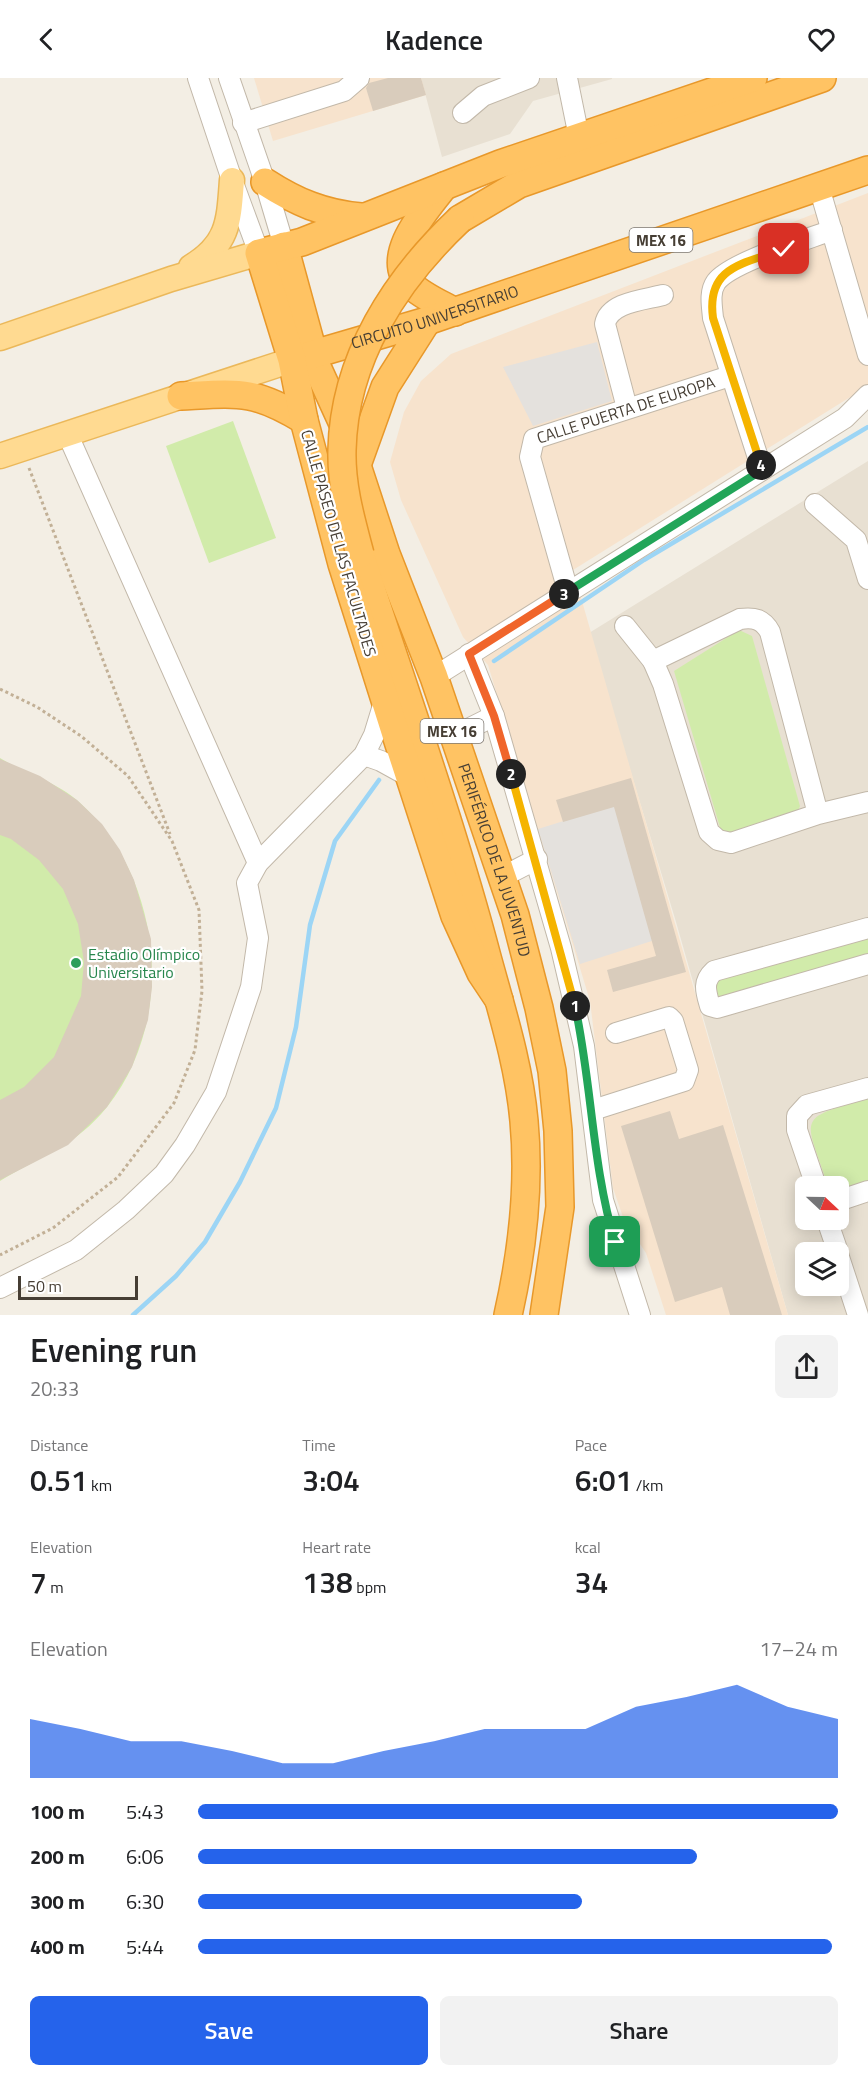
<!DOCTYPE html>
<meta charset="utf-8">
<style>
body{margin:0;font-family:"Titillium Web",sans-serif;background:#f2f2f2;color:#202124;height:100vh;display:flex;flex-direction:column;font-size:22px;white-space:nowrap}
*{box-sizing:border-box;margin:0}
p{font-size:20px;color:#757577}
.icon{flex:none;width:33px;height:33px;fill:none;stroke:currentColor;stroke-width:2;stroke-linecap:round;stroke-linejoin:round}
.map{position:relative;height:1237px;overflow:hidden}
.sheet{display:flex;flex-direction:column;background:#fff;flex:1}
.sheet>*{flex:none}
.needle{width:39px;rotate:112deg}
.buttons{position:absolute;left:795px;top:1098px;display:grid;gap:12px}
.buttons a{display:grid;place-items:center;width:54px;height:54px;border-radius:9px;background:#fff;box-shadow:0 3px 15px #0003;font-size:30px}
.scale{position:absolute;left:18px;bottom:15px;width:120px;box-sizing:border-box;padding-left:6px;border:3px solid #463e34;border-top:0;font-size:16px;line-height:21px;white-space:nowrap;color:#463e34;-webkit-text-stroke:4px #fff;paint-order:stroke}
.pin{position:absolute;display:grid;place-items:center;width:51px;height:51px;color:#fff;margin:-26px;border-radius:12px;box-shadow:0 3px 9px #0006}
.km{position:absolute;width:30px;height:30px;margin:-15px;border-radius:50%;background:#222;color:#fff;font-size:16px;line-height:30px;text-align:center}
.round{display:grid;place-items:center;flex:none;width:63px;height:63px;border-radius:9px;background:#f2f2f2}
.summary{display:flex;align-items:center;justify-content:space-between;height:102px;padding:0 30px}
h1{font-size:33px;font-weight:600;line-height:45px}
.figures{display:grid;grid-template-columns:repeat(3,1fr);gap:9px;height:102px;padding:6px 30px}
.figures div{display:grid;align-content:center}
.figures b{font-size:30px;font-weight:600}
.figures small{font-size:16px;font-weight:400}
.figures p{font-size:16px}
.chart{height:168px;padding:12px 30px}
.chart p{display:flex;justify-content:space-between}
.chart svg{width:100%;height:108px;margin-top:6px;fill:#2563eb;opacity:.7}
.action{display:flex;gap:12px;margin-top:auto;padding:12px 30px}
.action a{flex:1;height:69px;border-radius:9px;background:#2563eb;color:#fff;font-size:24px;font-weight:600;line-height:69px;text-align:center}
.action a+a{background:#f2f2f2;color:#202124}
ul{padding:0 30px;list-style:none;font-size:20px}
li{display:grid;grid-template-columns:96px 72px 1fr;align-items:center;height:45px}
li i{height:15px;border-radius:8px;background:#2563eb}
header{display:flex;justify-content:space-between;align-items:center;height:78px;padding:0 30px;background:#fff;font-size:27px;font-weight:600}
.map>svg:first-child{display:block}
.residential{fill:#e8e0d2;fill-rule:evenodd}
.commercial{fill:#f7e3cd}
.green{fill:#d1ebaa}
.parking{fill:#e4e1dd}
.lines{fill:none;stroke-linecap:round;stroke-linejoin:round}
.stream{stroke:#9cd5f5;stroke-width:4.5}
.building{fill:#d9ccbc}
.minor-casing{stroke:#c2b8a9;stroke-width:22}
.major-casing{stroke:#ebb85a;stroke-width:27}
.highway-casing{stroke:#e8982a;stroke-width:30}
.path{stroke:#c2b096;stroke-width:3;stroke-dasharray:3 3;stroke-linecap:butt}
.minor{stroke:#fff;stroke-width:20}
.major{stroke:#ffda91;stroke-width:24}
.highway{stroke:#ffc363;stroke-width:27}
.highway-bridge-casing{stroke:#e8982a;stroke-width:30;stroke-linecap:butt}
.highway-bridge{stroke:#ffc363;stroke-width:27}
.split-1-casing{stroke:#fff;stroke-width:12}
.split-2-casing{stroke:#fff;stroke-width:12}
.split-3-casing{stroke:#fff;stroke-width:12}
.split-4-casing{stroke:#fff;stroke-width:12}
.split-5-casing{stroke:#fff;stroke-width:12}
.split-1{stroke:#22a559;stroke-width:8}
.split-2{stroke:#f5b400;stroke-width:8}
.split-3{stroke:#f0652b;stroke-width:8}
.split-4{stroke:#22a559;stroke-width:8}
.split-5{stroke:#f5b400;stroke-width:8}
.leisure-dot{fill:#2e9e5b;stroke:#fff;stroke-width:2}
.labels{text-anchor:middle;dominant-baseline:central;stroke-width:4.5;stroke-linejoin:round;paint-order:stroke}
.shield{fill:#fff;stroke:#7e7871;stroke-width:1.5}
.shield-label{font-size:15px;font-weight:bold;fill:#463e34}
.street-label{font-size:16px;fill:#463e34;stroke:#fff}
.leisure-label{font-size:16px;fill:#27864d;stroke:#fff;text-anchor:start}
</style>
<header><svg class="icon" aria-label="back" viewBox="0 0 24 24"><path d="M15 5l-7 7 7 7"/></svg>Kadence<svg class="icon" aria-label="heart" viewBox="0 0 24 24"><path d="M12 20l-8-8c-3-5 5-10 8-4 3-6 11-1 8 4z"/></svg></header>
<div class="map">
<svg width="868" height="1237" viewBox="0 0 868 1237">
<rect width="100%" height="100%" fill="#f3eee4"/>
<!-- residential -->
<g class="residential">
<polygon points="421,0 612,0 612,1 533,23 510,56 442,79"/>
<path d="M868,383V1237H788L676,844L589,555ZM806,1108H838V1142H806ZM806,1174H838V1208H806Z"/>
</g>
<!-- commercial -->
<g class="commercial">
<polygon points="254,0 421,0 426,17 273,63"/>
<polygon points="868,115 868,308 573,492 788,1237 666,1237 646,1175 624,1142 613,1110 590,923 488,587 463,559 401,422 390,384 404,334 421,303 451,276"/>
</g>
<!-- green -->
<g class="green">
<polygon points="233,343 276,460 209,485 166,368"/>
<polygon points="739,552 752,558 800,728 796,738 729,756 721,753 674,593"/>
<path d="M0,680C25,696 56,703 79,724C162,798 178,940 107,1029C76,1068 40,1078 0,1103Z"/>
<polygon points="868,857 868,879 719,922 710,917 715,900"/>
<path d="M868,1021V1103L839,1113L838,1108H828C806,1039 793,1041 868,1021Z"/>
</g>
<!-- parking -->
<g class="parking">
<polygon points="597,264 612,323 533,348 503,289"/>
<polygon points="615,727 658,861 580,886 538,751"/>
</g>
<g class="lines">
<!-- stream -->
<g class="stream">
<polyline points="494,583 644,482 868,349"/>
<polyline points="133,1237 176,1198 205,1164 240,1104 276,1030 296,949 310,847 335,763 379,702"/>
</g>
</g>
<!-- building -->
<g class="building">
<polygon points="388,0 421,0 426,17 373,33 366,10 369,5"/>
<polygon points="0,681 40,698 77,722 102,746 120,772 134,802 151,861 152,909 148,942 132,989 107,1029 68,1067 0,1102 0,1022 24,1009 54,979 81,918 84,884 78,846 63,811 39,782 11,761 0,757"/>
<polygon points="631,700 686,894 613,914 607,892 656,878 614,729 563,744 556,722"/>
<polygon points="670,1033 679,1061 723,1047 782,1237 730,1237 722,1209 675,1224 621,1048"/>
</g>
<g class="lines">
<!-- minor casing -->
<g class="minor-casing">
<g id="minor">
<polyline points="198,0 232,102 259,175"/>
<polyline points="229,0 265,104 284,168"/>
<polyline points="567,0 579,59"/>
<polyline points="463,35 483,18 529,0"/>
<polyline points="243,45 344,13 359,0"/>
<polyline points="819,109 868,277"/>
<path d="M627,330L605,246C609,224 644,222 663,217"/>
<polyline points="67,355 258,785"/>
<path d="M762,392L713,240C712,228 709,214 716,204C731,184 806,162 832,152"/>
<polyline points="815,426 856,462 868,501"/>
<path id="s1" d="M568,513L530,379L534,361L730,298"/>
<polyline points="625,548 653,583"/>
<polyline points="469,576 494,638 561,870 584,968 603,1122 640,1237"/>
<polyline points="434,599 845,340 868,317"/>
<polyline points="454,658 494,638"/>
<polyline points="364,677 381,683 410,699"/>
<path d="M818,736L770,554C763,541 754,539 740,541L653,583L663,606L709,754L718,762L731,765L818,736L868,724"/>
<polyline points="502,799 537,781"/>
<path d="M868,850L714,893C702,904 706,914 710,928L717,930L868,886"/>
<polyline points="593,1032 684,1003 688,992 673,943 669,939 616,955"/>
<polyline points="816,1108 797,1052 797,1038 807,1027 868,1010"/>
<polyline points="838,1123 868,1113"/>
<polyline points="827,1142 838,1174"/>
<polyline points="838,1176 858,1237"/>
<polyline points="0,1210 76,1172 126,1132 164,1096 185,1067 216,1014 251,909 258,860 247,805 258,785 364,677 374,657 385,621"/>
</g>
</g>
<!-- major casing -->
<g class="major-casing">
<g id="major">
<path d="M191,189C229,166 229,143 232,102"/>
<polyline points="0,260 171,201 259,175"/>
<polyline points="0,378 292,282"/>
</g>
</g>
<!-- highway casing -->
<g class="highway-casing">
<g id="highway">
<path d="M265,104C296,124 324,136 361,139"/>
<path d="M444,108C427,131 382,178 411,207C422,218 441,226 455,234"/>
<polyline points="460,141 519,106 822,0"/>
<path id="s2" d="M284,168L317,289L344,348L386,476L434,599L515,837L539,930L552,993L558,1053L560,1129L544,1237"/>
<path id="s3" d="M297,281L427,243L868,92"/>
<path d="M181,318C238,315 253,311 304,342"/>
<polyline points="354,386 357,387 385,309 427,243"/>
<path d="M360,476C403,610 451,743 487,879C502,934 519,987 524,1043C530,1107 522,1175 508,1237"/>
<polyline points="499,922 481,895 455,838 399,666 342,486 304,342 292,282 259,175 302,164 500,86 753,0"/>
</g>
</g>
<!-- path -->
<g class="path">
<polyline points="29,390 170,756"/>
<polyline points="0,611 37,629 81,658 128,698 172,763 199,832 202,913 195,972 174,1025 118,1099 53,1150 0,1177"/>
</g>
<!-- minor -->
<use href="#minor" class="minor"/>
<!-- major -->
<use href="#major" class="major"/>
<!-- highway -->
<use href="#highway" class="highway"/>
<!-- highway-bridge casing -->
<g class="highway-bridge-casing">
<path id="highway-bridge" d="M360,476C351,442 341,408 342,372C344,281 395,202 460,141"/>
</g>
<!-- highway-bridge -->
<use href="#highway-bridge" class="highway-bridge"/>
</g>
<g class="lines">
<!-- split-1 casing -->
<g class="split-1-casing">
<path id="split-1" d="M575,928C592,1006 592,1088 615,1164"/>
</g>
<!-- split-2 casing -->
<g class="split-2-casing">
<polyline id="split-2" points="511,696 575,928"/>
</g>
<!-- split-3 casing -->
<g class="split-3-casing">
<polyline id="split-3" points="511,696 494,638 469,576 564,516"/>
</g>
<!-- split-4 casing -->
<g class="split-4-casing">
<polyline id="split-4" points="564,516 762,392 761,387"/>
</g>
<!-- split-5 casing -->
<g class="split-5-casing">
<path id="split-5" d="M761,387L713,240C706,188 744,186 784,171"/>
</g>
<!-- split-1 -->
<use href="#split-1" class="split-1"/>
<!-- split-2 -->
<use href="#split-2" class="split-2"/>
<!-- split-3 -->
<use href="#split-3" class="split-3"/>
<!-- split-4 -->
<use href="#split-4" class="split-4"/>
<!-- split-5 -->
<use href="#split-5" class="split-5"/>
</g>
<!-- markers -->
<circle class="leisure-dot" cx="76" cy="885" r="6"/>
<g class="labels">
<!-- shield labels -->
<g class="shield">
<rect x="629.5" y="150" width="63" height="24" rx="4.5"/>
<rect x="420.5" y="641" width="63" height="24" rx="4.5"/>
</g>
<g class="shield-label">
<text x="661" y="162">MEX 16</text>
<text x="452" y="653">MEX 16</text>
</g>
<!-- street labels -->
<g class="street-label">
<text stroke="none"><textPath href="#s3" startOffset="144">CIRCUITO UNIVERSITARIO</textPath></text>
<text stroke="none"><textPath href="#s1" startOffset="254">CALLE PUERTA DE EUROPA</textPath></text>
<text transform="translate(339 465) rotate(74)">CALLE PASEO DE LAS FACULTADES</text>
<text stroke="none"><textPath href="#s2" startOffset="650">PERIFÉRICO DE LA JUVENTUD</textPath></text>
</g>
<!-- leisure labels -->
<g class="leisure-label">
<text x="88" y="876">Estadio Olímpico<tspan x="88" dy="18">Universitario</tspan></text>
</g>
</g>
</svg>
<div class="buttons">
<a><svg class="needle" viewBox="-14 -14 28 28"><path d="M0-13l5 13h-10z" fill="#e53935"/><path d="M0 13l5-13h-10z" fill="#757577"/></svg></a>
<a><svg class="icon" aria-label="layers" viewBox="0 0 24 24"><path d="M12 4l9 5-9 5-9-5zM3 14l9 5 9-5"/></svg></a>
</div>
<div class="scale">50 m</div>
<div class="pin" style="left:615px;top:1164px;background:#1e9e55"><svg class="icon" aria-label="arrive" viewBox="0 0 24 24"><path d="M6 21V4h12l-3 4 3 4H6"/></svg></div>
<div class="pin" style="left:784px;top:171px;background:#d93025"><svg class="icon" aria-label="check" viewBox="0 0 24 24"><path d="M5 12l5 5 9-10"/></svg></div>
<b class="km" style="left:575px;top:928px">1</b>
<b class="km" style="left:511px;top:696px">2</b>
<b class="km" style="left:564px;top:516px">3</b>
<b class="km" style="left:761px;top:387px">4</b>
</div>
<section class="sheet">
<div class="summary"><div><h1>Evening run</h1><p>20:33</p></div><a class="round"><svg class="icon" aria-label="share" viewBox="0 0 24 24"><path d="M12 15V3M7 8l5-5 5 5M5 13v7h14v-7"/></svg></a></div>
<div class="figures">
<div><p>Distance</p><b>0.51<small> km</small></b></div>
<div><p>Time</p><b>3:04</b></div>
<div><p>Pace</p><b>6:01<small> /km</small></b></div>
</div>
<div class="figures">
<div><p>Elevation</p><b>7<small> m</small></b></div>
<div><p>Heart rate</p><b>138<small> bpm</small></b></div>
<div><p>kcal</p><b>34</b></div>
</div>
<div class="chart"><p><span>Elevation</span>17–24 m</p>
<svg viewBox="0 0 160 44" preserveAspectRatio="none"><path d="M0 44V20L10 24L20 29L30 29L40 33L50 38L60 38L70 33L80 29L90 24L100 24L110 24L120 15L130 11L140 6L150 15L160 20V44z"/></svg>
</div>
<ul>
<li><b>100 m</b>5:43<i style="width:100%"></i></li>
<li><b>200 m</b>6:06<i style="width:78%"></i></li>
<li><b>300 m</b>6:30<i style="width:60%"></i></li>
<li><b>400 m</b>5:44<i style="width:99%"></i></li>
</ul>
<div class="action"><a>Save</a><a>Share</a></div>
</section>
